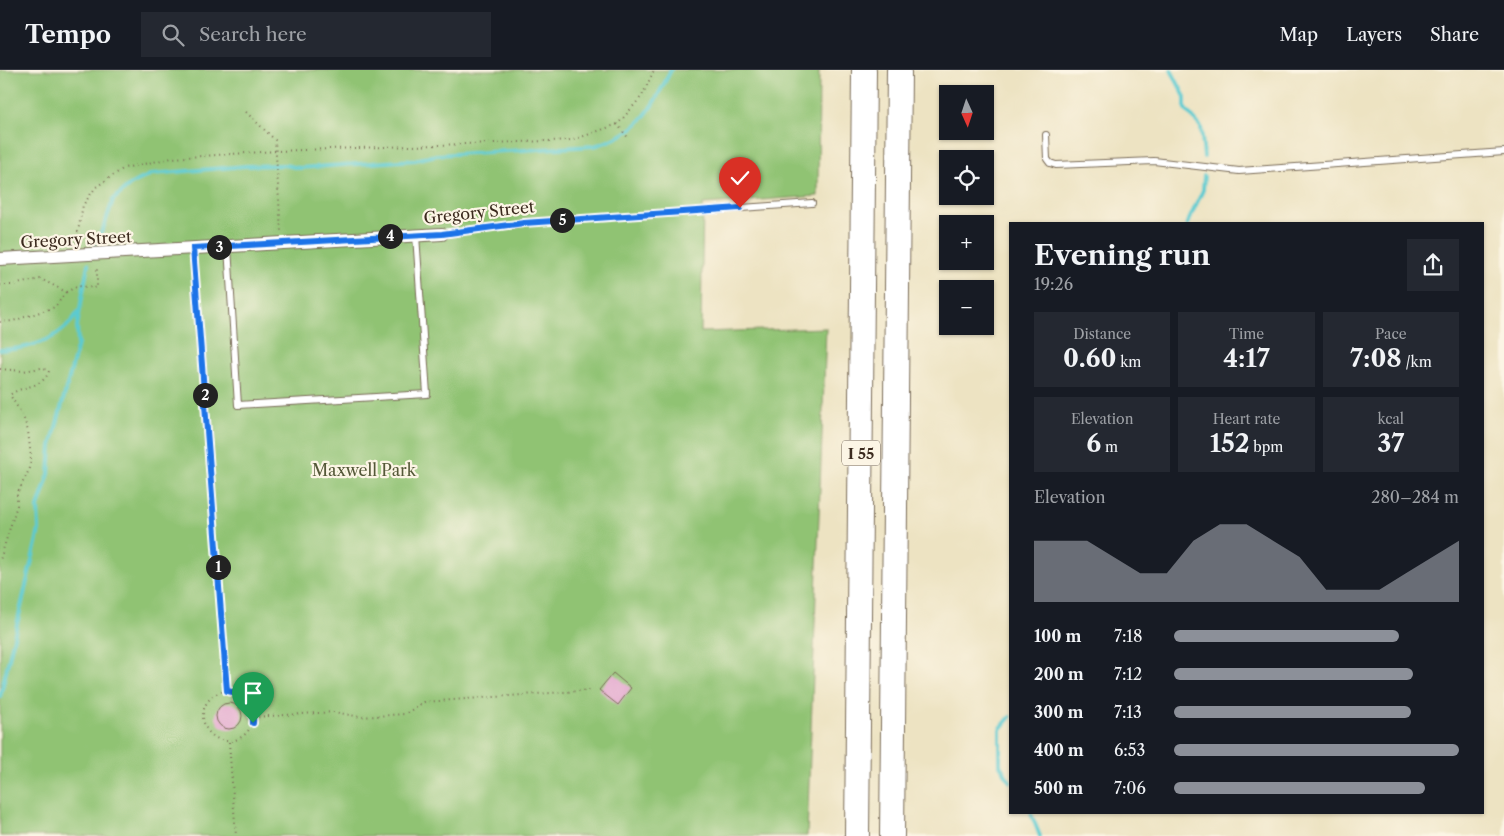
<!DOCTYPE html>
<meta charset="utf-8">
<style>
body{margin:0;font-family:"Libre Caslon Text",serif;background:#242831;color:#f1f3f6;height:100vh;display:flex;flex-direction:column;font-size:19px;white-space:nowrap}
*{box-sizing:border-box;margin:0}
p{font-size:16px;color:#9ea1a6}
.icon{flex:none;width:28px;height:28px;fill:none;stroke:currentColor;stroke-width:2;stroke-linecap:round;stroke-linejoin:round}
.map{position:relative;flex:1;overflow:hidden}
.side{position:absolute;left:1009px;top:152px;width:475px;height:592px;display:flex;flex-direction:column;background:#171b24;border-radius:0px;box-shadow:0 1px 4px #0004}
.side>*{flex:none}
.needle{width:32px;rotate:177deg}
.fabs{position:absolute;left:939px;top:15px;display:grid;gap:10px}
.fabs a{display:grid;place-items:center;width:55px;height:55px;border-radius:0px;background:#171b24;box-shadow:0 1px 4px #0004;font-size:25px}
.pin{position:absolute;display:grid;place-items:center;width:42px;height:42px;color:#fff;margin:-51px -21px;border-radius:50% 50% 50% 0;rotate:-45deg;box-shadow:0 0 5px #0007}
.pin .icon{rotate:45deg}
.km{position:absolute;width:25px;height:25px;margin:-12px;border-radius:50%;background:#222;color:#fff;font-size:14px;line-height:25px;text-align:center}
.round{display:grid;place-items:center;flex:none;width:52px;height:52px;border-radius:0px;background:#242831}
.headline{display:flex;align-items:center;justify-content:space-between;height:85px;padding:0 25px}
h1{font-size:28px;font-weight:700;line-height:38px}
.stats{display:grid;grid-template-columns:repeat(3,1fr);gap:8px;height:85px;padding:5px 25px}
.stats div{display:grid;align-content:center;border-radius:0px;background:#242831;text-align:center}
.stats b{font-size:25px;font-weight:700}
.stats small{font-size:14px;font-weight:400}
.stats p{font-size:14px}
.chart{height:140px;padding:10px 25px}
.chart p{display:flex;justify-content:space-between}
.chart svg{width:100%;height:90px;margin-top:5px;fill:#8c9099;opacity:.7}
ul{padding:0 25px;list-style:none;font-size:16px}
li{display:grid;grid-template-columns:80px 60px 1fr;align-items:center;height:38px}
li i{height:12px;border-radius:6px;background:#8c9099}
header{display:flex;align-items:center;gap:30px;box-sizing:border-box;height:70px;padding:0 25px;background:#171b24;border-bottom:1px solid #363941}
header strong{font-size:24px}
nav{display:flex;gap:28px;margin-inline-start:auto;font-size:18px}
.search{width:350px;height:45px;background:#242831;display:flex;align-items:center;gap:12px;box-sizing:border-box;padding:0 18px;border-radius:0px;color:#9ea1a6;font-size:19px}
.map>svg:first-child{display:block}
.green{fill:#90c373;stroke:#667648}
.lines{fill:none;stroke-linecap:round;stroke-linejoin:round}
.stream{stroke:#5ccad0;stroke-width:4}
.building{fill:#e1a2cd}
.service-casing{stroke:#796b57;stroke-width:8}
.minor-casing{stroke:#796b57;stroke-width:14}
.motorway-casing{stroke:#796b57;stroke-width:26}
.path{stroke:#796b57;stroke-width:2;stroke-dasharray:1 4;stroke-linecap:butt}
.service{stroke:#fff;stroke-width:6}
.minor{stroke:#fff;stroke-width:12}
.motorway{stroke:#fff;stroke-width:24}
.route-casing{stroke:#fff;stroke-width:10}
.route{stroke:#1a73e8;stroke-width:6}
.labels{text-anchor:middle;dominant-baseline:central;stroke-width:4.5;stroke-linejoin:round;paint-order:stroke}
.shield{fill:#fcf5e5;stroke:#75675a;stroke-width:1}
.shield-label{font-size:15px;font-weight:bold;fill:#3b2a1e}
.street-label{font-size:16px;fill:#3b2a1e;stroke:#fcf5e5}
.park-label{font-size:16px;fill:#545838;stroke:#fcf5e5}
</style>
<header>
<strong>Tempo</strong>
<div class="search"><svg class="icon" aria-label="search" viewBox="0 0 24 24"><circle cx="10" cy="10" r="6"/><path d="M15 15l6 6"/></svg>Search here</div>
<nav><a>Map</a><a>Layers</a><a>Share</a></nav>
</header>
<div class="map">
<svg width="1504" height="766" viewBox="0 0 1504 766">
<rect width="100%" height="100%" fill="#fcf5e5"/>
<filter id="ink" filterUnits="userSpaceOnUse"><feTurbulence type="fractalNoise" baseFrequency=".02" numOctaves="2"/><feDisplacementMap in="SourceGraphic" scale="10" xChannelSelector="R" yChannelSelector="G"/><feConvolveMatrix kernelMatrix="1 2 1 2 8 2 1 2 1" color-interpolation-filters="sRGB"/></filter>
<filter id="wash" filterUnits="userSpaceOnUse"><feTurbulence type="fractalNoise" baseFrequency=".0096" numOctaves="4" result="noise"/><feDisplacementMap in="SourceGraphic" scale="20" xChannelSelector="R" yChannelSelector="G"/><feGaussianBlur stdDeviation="1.12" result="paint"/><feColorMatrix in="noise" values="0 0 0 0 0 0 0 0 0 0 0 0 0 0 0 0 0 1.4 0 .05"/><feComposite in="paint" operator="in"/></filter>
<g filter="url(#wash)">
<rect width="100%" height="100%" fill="#ede3c2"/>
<!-- green -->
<polygon class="green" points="0,0 819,0 818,126 703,134 701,262 826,258 807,766 0,766"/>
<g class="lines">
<!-- stream -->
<g class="stream">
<polyline points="1171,0 1185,27 1185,39 1201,57 1204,87"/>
<polyline points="1187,154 1203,120 1204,106"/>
<path d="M94,174L103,159L113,130L131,114L152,104L246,96L285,95L299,98L415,90L436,85L594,76C642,62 650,41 671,0"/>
<path d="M0,280C32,279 62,269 79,241"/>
<polyline points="0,627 39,460 38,437 49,404 51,376 78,274 77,256 88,194"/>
<polyline points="1010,647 1000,659 1000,695 1010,712"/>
<polyline points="1031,744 1040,766"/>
</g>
</g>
<g id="blocks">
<!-- building -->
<g class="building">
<polygon points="613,603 631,618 618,635 599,620"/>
<circle cx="229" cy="646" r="13"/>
</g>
</g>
</g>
<g filter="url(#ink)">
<use href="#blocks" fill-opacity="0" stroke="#796b57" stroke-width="1"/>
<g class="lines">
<!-- service casing -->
<g class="service-casing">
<g id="service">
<polyline points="1046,65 1047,89 1050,93 1056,95 1154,91 1239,101 1504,82"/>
<polyline points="442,164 524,153 812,133"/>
<polyline points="228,177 238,335 427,324 416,165"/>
<polyline points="193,179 214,450"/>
</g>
</g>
<!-- minor casing -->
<g class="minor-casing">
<polyline id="minor" points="0,189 442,164"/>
</g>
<!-- motorway casing -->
<g class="motorway-casing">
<g id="motorway">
<polyline points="857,766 864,0"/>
<polyline points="892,766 899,0"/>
</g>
</g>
<!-- path -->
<g class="path">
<polyline points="246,42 275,70 281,161"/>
<polyline points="617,54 629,69"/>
<polyline points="76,172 83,135 96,117 124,98 172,88 276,81 573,70 618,54 642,26 654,0"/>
<polyline points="0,215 12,215 41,209 66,222 55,237 13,251 0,252"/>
<polyline points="66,222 78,216 97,218 97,196"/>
<path d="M0,299L23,301L41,298L49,301C43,319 21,315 10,325L23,346L28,361L31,387L30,398L17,424V435L0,490"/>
<polyline points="215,459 227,621"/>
<circle cx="228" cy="646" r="25"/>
<polyline points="253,647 334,642 361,647 405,644 424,632 593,620"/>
<polyline points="229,672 236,766"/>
</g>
<!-- service -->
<use href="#service" class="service"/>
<!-- minor -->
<use href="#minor" class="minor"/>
<!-- motorway -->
<use href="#motorway" class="motorway"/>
</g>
</g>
<g class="lines" filter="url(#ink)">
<!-- route casing -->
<g class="route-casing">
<path id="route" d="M253,653C254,635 245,623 227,621L193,178L442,164L524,153L740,138"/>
</g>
<!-- route -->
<use href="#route" class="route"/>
</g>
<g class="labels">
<!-- shield labels -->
<rect class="shield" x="842" y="370.5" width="38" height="25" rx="4"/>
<g class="shield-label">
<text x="861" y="383">I 55</text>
</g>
<!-- street labels -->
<g class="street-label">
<text transform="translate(479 142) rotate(-6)">Gregory Street</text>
<text transform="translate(76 169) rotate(-3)">Gregory Street</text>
</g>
<!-- park labels -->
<g class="park-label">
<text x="364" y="400">Maxwell Park</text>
</g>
</g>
</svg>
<div class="fabs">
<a><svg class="needle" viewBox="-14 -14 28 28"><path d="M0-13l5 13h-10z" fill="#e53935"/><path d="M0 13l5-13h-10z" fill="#9ea1a6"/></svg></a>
<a><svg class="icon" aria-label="locate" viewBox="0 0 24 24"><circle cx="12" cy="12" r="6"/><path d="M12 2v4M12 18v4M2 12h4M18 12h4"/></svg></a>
<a>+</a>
<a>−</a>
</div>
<div class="pin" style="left:253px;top:653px;background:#1e9e55"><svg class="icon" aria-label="arrive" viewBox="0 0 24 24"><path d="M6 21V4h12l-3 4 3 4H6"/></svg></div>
<div class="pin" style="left:740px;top:138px;background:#d93025"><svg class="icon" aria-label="check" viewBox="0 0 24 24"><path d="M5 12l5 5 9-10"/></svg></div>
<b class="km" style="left:218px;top:497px">1</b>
<b class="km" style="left:205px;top:325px">2</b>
<b class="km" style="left:219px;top:177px">3</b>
<b class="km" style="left:390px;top:166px">4</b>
<b class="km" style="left:562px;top:150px">5</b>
<section class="side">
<div class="headline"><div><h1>Evening run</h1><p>19:26</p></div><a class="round"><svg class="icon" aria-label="share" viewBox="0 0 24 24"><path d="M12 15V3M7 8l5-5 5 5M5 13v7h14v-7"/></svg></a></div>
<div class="stats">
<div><p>Distance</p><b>0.60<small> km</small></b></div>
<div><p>Time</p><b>4:17</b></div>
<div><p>Pace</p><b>7:08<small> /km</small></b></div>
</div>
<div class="stats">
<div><p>Elevation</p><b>6<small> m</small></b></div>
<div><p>Heart rate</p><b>152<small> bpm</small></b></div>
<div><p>kcal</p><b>37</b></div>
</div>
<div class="chart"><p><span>Elevation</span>280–284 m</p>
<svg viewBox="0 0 160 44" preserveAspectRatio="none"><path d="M0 44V14L10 14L20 14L30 22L40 30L50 30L60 14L70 6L80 6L90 14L100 22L110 38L120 38L130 38L140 30L150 22L160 14V44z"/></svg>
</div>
<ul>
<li><b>100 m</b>7:18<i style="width:79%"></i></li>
<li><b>200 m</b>7:12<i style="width:84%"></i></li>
<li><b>300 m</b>7:13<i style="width:83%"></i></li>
<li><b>400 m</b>6:53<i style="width:100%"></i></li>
<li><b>500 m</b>7:06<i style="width:88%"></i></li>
</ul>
</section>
</div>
